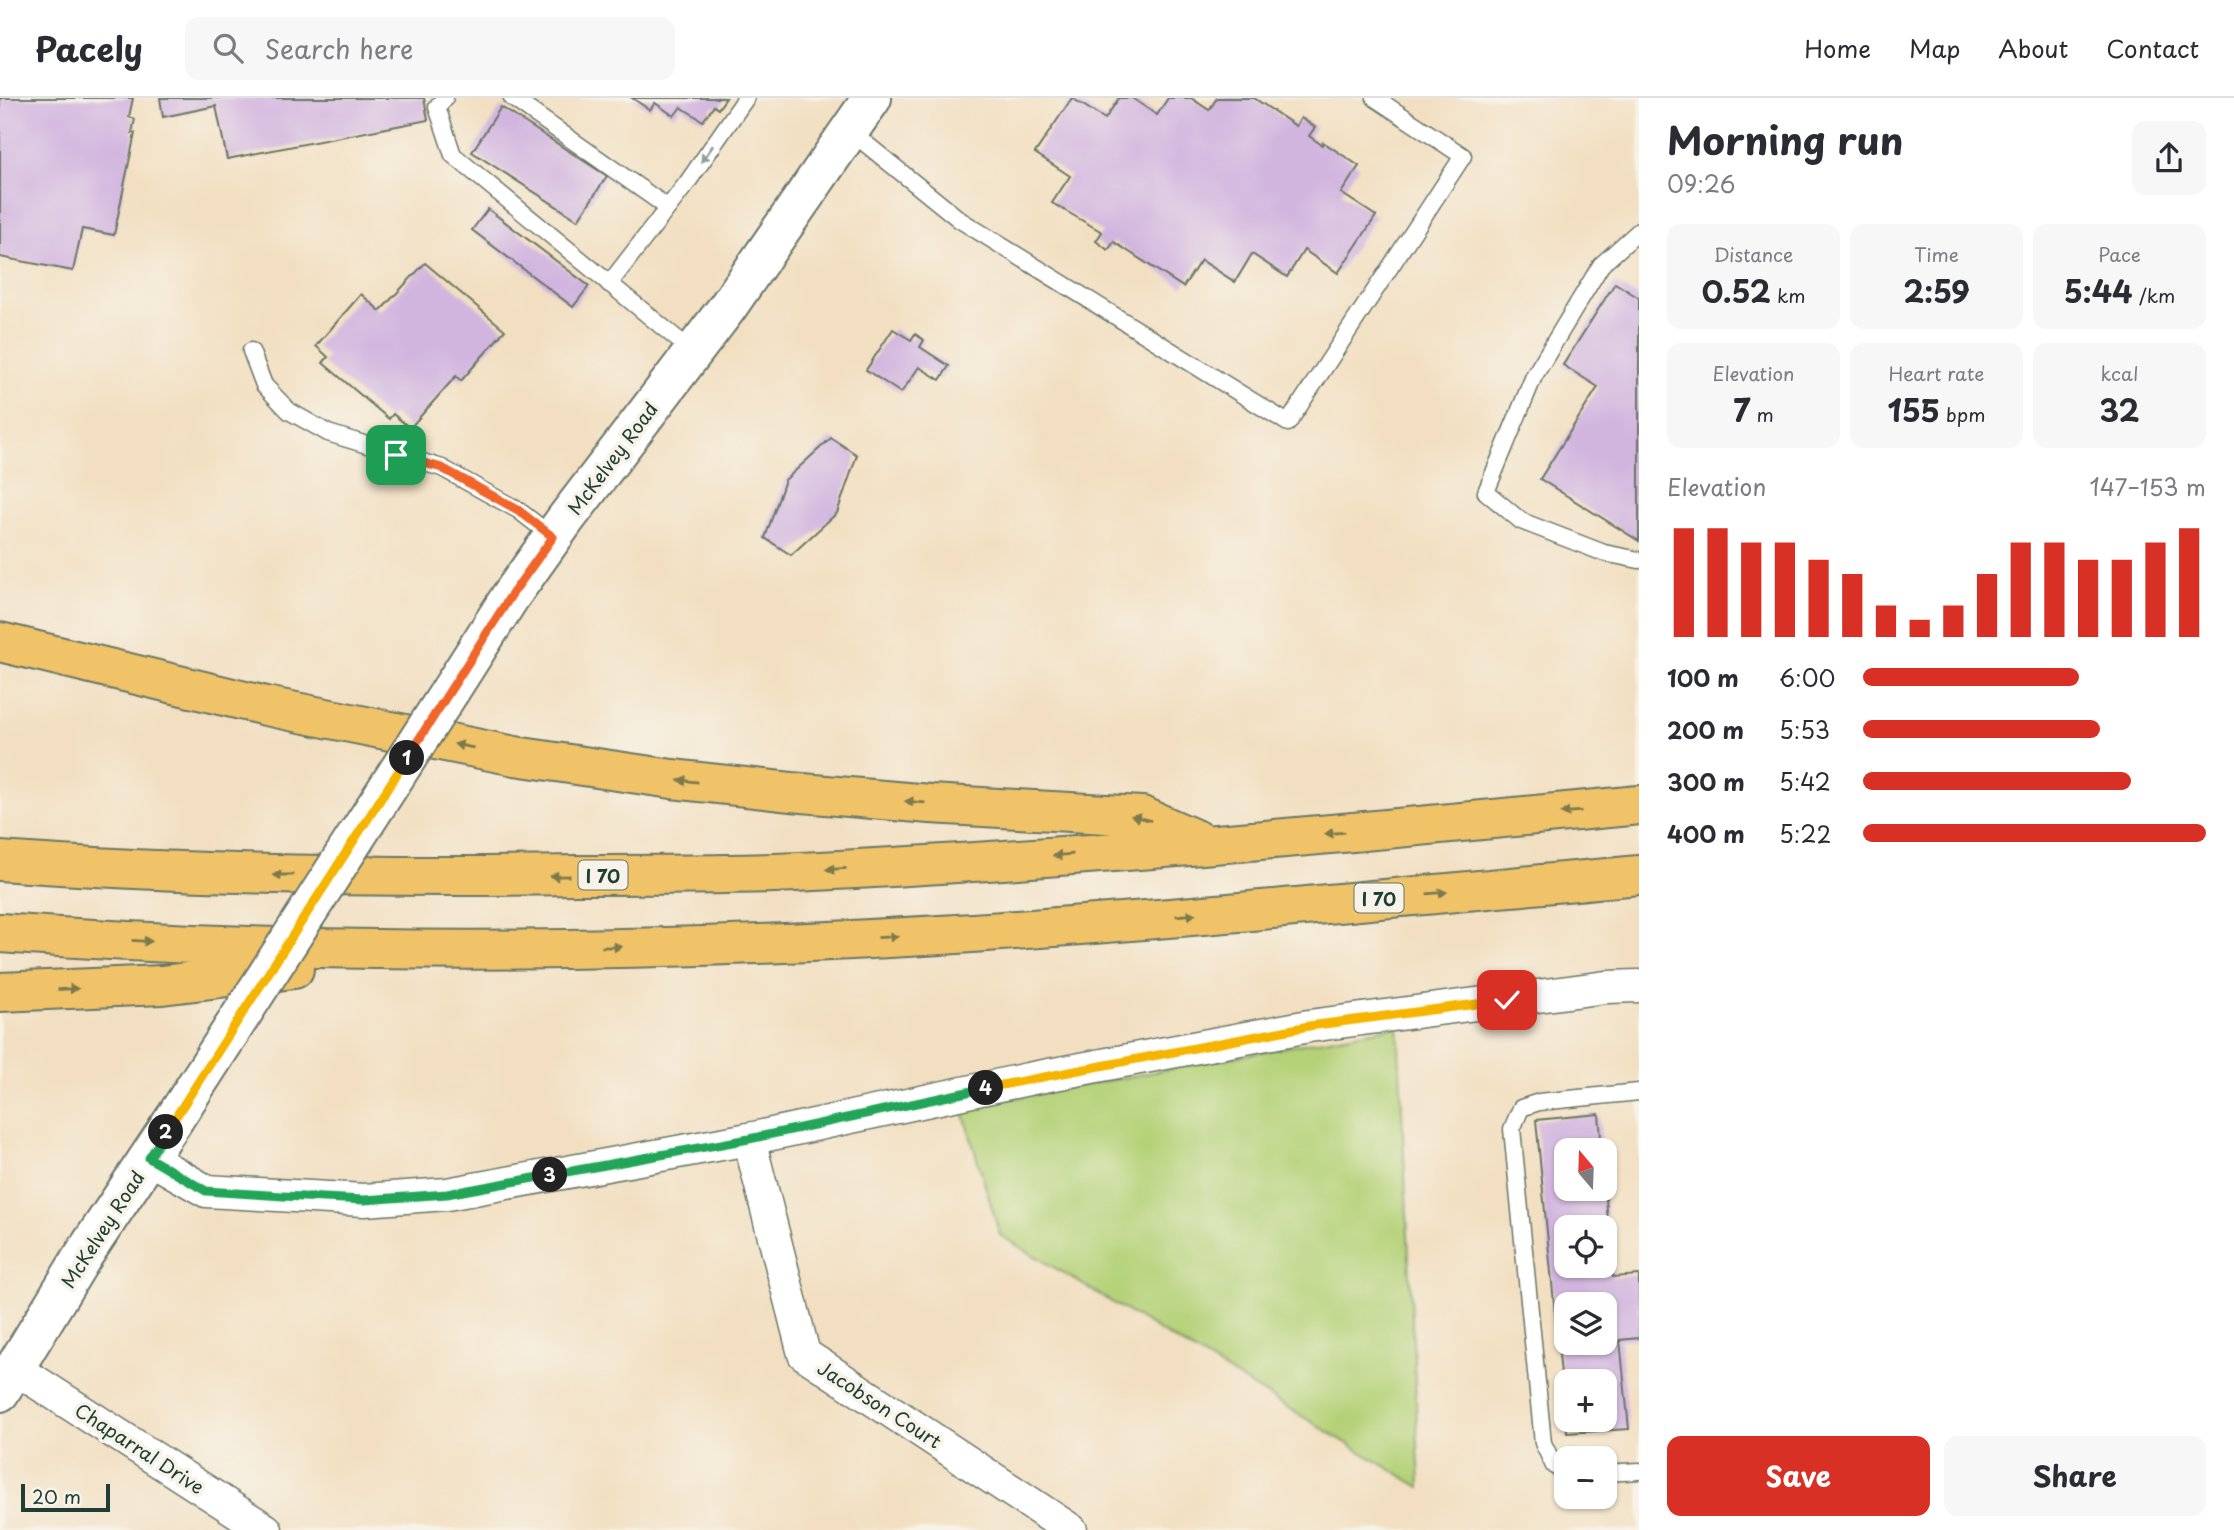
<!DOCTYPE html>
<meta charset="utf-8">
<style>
body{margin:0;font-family:"Playpen Sans",sans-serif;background:#f7f7f7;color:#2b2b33;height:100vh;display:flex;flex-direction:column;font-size:26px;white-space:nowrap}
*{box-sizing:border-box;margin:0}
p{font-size:23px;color:#7c7c81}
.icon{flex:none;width:38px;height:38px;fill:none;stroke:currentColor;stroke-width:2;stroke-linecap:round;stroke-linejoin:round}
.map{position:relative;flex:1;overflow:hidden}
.side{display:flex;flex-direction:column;background:#fff;width:595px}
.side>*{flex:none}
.needle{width:46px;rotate:341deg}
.controls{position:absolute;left:1554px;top:1040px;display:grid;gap:14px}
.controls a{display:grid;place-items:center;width:63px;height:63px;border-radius:14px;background:#fff;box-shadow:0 2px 5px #0004;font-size:35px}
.scale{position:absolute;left:21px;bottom:18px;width:89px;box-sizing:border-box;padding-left:7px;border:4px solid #1f3d34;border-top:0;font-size:19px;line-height:24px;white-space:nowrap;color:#1f3d34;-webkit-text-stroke:5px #f7f3e8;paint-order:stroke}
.pin{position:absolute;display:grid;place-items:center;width:60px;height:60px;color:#fff;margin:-30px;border-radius:14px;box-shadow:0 4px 10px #0006}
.km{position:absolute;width:35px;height:35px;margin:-18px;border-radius:50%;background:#222;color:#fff;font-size:19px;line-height:35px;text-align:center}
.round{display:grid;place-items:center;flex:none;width:74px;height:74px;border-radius:14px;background:#f7f7f7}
.head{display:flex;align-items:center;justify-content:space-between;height:119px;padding:0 28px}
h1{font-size:38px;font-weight:700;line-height:52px}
.metrics{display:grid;grid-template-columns:repeat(3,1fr);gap:10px;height:119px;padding:7px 28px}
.metrics div{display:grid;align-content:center;border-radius:14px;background:#f7f7f7;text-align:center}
.metrics b{font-size:30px;font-weight:700}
.metrics small{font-size:19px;font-weight:400}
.metrics p{font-size:19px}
.chart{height:196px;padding:14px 28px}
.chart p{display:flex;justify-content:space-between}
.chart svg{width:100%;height:126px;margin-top:7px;stroke:#d93025;stroke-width:6}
.cta{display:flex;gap:14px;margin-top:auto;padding:14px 28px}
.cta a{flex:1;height:80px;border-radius:14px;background:#d93025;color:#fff;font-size:28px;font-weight:700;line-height:80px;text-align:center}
.cta a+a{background:#f7f7f7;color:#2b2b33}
ul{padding:0 28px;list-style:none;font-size:23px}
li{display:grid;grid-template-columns:112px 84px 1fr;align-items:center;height:52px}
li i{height:18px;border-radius:9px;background:#d93025}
header{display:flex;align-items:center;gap:42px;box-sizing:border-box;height:98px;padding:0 35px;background:#fff;border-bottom:2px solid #e1e1e2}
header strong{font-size:33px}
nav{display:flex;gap:38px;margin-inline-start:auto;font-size:24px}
.search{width:490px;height:63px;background:#f7f7f7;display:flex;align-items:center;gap:18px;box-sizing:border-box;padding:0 24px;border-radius:14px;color:#7c7c81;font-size:26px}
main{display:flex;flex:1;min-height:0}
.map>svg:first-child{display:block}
.green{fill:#b4d177;stroke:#6a8756;stroke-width:2}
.building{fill:#d1b5df;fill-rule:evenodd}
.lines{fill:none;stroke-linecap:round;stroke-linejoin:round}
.service-casing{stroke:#697665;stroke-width:19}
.minor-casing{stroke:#697665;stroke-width:35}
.tertiary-casing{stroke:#697665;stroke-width:42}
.motorway-casing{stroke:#697665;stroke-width:42}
.service{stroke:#fff;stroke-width:16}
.minor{stroke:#fff;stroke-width:32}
.tertiary{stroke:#fff;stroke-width:38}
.motorway{stroke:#f0c369;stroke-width:38}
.tertiary-bridge-casing{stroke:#697665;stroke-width:42;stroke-linecap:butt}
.tertiary-bridge{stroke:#fff;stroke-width:38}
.oneway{fill:#8f9e9a}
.oneway2{fill:#7d794c}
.split-1-casing{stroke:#fff;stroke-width:14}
.split-2-casing{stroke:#fff;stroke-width:14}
.split-3-casing{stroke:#fff;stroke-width:14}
.split-4-casing{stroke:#fff;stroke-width:14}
.split-5-casing{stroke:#fff;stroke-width:14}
.split-1{stroke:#f0652b;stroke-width:9}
.split-2{stroke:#f5b400;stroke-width:9}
.split-3{stroke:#22a559;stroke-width:9}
.split-4{stroke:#22a559;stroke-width:9}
.split-5{stroke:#f5b400;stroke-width:9}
.labels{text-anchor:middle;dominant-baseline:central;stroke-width:7;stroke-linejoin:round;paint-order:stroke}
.shield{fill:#f7f3e8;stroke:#60746a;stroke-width:2}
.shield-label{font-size:18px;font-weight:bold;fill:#1f3d34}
.street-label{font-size:19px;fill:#1f3d34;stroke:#f7f3e8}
</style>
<header>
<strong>Pacely</strong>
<div class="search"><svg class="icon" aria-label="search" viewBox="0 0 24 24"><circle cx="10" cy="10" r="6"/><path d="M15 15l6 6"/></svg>Search here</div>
<nav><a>Home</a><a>Map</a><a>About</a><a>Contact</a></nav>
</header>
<main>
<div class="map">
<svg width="1639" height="1432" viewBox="0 0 1639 1432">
<rect width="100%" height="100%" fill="#f7f3e8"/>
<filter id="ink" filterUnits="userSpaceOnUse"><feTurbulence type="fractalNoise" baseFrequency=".0143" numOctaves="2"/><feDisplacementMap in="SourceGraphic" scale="14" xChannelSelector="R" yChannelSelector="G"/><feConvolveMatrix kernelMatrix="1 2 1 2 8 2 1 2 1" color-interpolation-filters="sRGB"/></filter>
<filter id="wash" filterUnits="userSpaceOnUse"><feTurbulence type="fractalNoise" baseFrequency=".00686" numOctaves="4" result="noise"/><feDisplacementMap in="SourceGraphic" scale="28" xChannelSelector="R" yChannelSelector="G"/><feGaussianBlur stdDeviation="1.57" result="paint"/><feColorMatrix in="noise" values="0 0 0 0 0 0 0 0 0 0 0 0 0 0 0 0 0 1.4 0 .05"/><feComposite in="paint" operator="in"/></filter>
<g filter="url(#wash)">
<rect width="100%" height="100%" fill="#f2dfc1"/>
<!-- green -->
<polygon class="green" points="1398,928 1420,1389 1000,1137 962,1010"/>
<g id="blocks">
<!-- building -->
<g class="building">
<polygon points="0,0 133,0 129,19 135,21 132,35 135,35 114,137 82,131 73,173 0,159"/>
<polygon points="160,0 424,0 428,22 227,61 216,8 163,19"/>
<polygon points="632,0 726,0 718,11 714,8 703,23 681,9 674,18 655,5 650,12"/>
<polygon points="1072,0 1105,21 1119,0 1132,0 1157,17 1168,0 1191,0 1209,12 1217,0 1254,0 1296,28 1301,20 1315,29 1309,38 1322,47 1323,44 1359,68 1341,95 1376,118 1338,175 1304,152 1287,179 1252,156 1235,184 1201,162 1183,189 1114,144 1108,152 1096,143 1102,134 1052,105 1070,78 1035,55"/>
<polygon points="501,9 607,78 578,122 472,54"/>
<polygon points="488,111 589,188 573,209 472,132"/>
<polygon points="425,165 505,232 461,283 456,278 410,330 393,316 389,321 323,265 328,259 316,248 361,196 380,213"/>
<polygon points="1615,185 1639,200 1639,443 1540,381 1598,289 1563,267"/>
<polygon points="893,231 911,242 915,236 924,242 920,249 949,268 940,282 919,269 901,295 866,272"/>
<polygon points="831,340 857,357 837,415 791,457 765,440 785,382"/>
<path d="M1599,1016L1602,1052H1566V1090H1605L1613,1179L1639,1177V1240L1620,1242L1629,1331L1567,1335L1566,1321H1605V1283H1566V1307H1564L1536,1022ZM1566,1129H1605V1167H1566ZM1566,1206H1605V1244H1566Z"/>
</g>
</g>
</g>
<g filter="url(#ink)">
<use href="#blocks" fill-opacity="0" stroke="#697665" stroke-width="2"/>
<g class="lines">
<!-- service casing -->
<g class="service-casing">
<g id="service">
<polyline points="445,0 437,9 453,57 693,254"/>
<polyline points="512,0 667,109"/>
<polyline points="850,33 960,122 1288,325 1463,58 1375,0"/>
<polyline points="1639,133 1601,167 1534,278 1486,394 1521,423 1604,455 1639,462"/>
<polyline points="609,186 687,85 746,0"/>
<polyline points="251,253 264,287 289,313 328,335 442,370 518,412 553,439"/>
<polyline points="1566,1372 1554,1368 1543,1345 1512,1031 1521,1010 1539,1004 1639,994"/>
<polyline points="1605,1375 1639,1373"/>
</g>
</g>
<!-- minor casing -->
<g class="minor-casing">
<g id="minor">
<polyline points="749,1041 804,1256 1071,1432"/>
<polyline points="149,1060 206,1093 364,1102 447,1096 749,1041 1028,981 1309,928 1606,889 1639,888"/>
<polyline points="13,1269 266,1432"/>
</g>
</g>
<!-- tertiary casing -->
<g class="tertiary-casing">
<g id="tertiary">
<polyline points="450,593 510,499 565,422 727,210 872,0"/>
<polyline points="0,1294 81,1161 173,1023"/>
</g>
</g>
<!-- motorway casing -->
<g class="motorway-casing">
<g id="motorway">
<polyline points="0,544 266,608 515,658 672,681 791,694 930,706 1142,718 1199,743"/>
<path d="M0,763C192,777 385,780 577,777C643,777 709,777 775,775C1064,762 1352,735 1639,707"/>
<path d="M0,835C315,858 641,856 957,836C1184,821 1412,798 1639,777"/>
<polyline points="0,894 162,887 294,871"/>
</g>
</g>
<!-- service -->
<use href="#service" class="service"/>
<!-- minor -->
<use href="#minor" class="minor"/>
<!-- tertiary -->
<use href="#tertiary" class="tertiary"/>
<!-- motorway -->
<use href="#motorway" class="motorway"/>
<!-- tertiary-bridge casing -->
<g class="tertiary-bridge-casing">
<polyline id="tertiary-bridge" points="173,1023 450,593"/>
</g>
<!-- tertiary-bridge -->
<use href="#tertiary-bridge" class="tertiary-bridge"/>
</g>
<!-- one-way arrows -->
<defs><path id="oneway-solid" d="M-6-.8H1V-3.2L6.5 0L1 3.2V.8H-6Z" transform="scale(1.75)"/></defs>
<use class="oneway" href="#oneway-solid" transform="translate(707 56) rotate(125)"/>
<g class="oneway2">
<use href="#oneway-solid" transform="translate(464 648) rotate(-169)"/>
<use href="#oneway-solid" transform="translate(688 683) rotate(-174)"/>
<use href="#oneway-solid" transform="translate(915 704) rotate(-175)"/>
<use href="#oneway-solid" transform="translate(1571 714) rotate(175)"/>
<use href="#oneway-solid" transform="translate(1141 720) rotate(-166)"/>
<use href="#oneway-solid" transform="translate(1335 735) rotate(175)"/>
<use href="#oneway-solid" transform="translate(1063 757) rotate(175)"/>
<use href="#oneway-solid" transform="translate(836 771) rotate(177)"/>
<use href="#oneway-solid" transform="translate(283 777) rotate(-180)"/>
<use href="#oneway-solid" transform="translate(560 778) rotate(179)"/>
<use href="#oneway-solid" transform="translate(1437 795) rotate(-5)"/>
<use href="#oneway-solid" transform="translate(1186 817) rotate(-5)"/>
<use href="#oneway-solid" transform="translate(888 839) rotate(-3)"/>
<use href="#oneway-solid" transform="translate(142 843) rotate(3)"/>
<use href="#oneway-solid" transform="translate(612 849) rotate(-1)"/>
<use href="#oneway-solid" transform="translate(68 891) rotate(-3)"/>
</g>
</g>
<g class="lines" filter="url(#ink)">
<!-- split-1 casing -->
<g class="split-1-casing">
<polyline id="split-1" points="396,357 442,370 518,412 553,439 510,499 407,660"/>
</g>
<!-- split-2 casing -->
<g class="split-2-casing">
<polyline id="split-2" points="166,1034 407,660"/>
</g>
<!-- split-3 casing -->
<g class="split-3-casing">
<polyline id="split-3" points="166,1034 149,1060 206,1093 283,1098 364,1102 447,1096 550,1077"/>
</g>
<!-- split-4 casing -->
<g class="split-4-casing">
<polyline id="split-4" points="550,1077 749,1041 986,990"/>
</g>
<!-- split-5 casing -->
<g class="split-5-casing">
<polyline id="split-5" points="986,990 1309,928 1507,902"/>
</g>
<!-- split-1 -->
<use href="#split-1" class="split-1"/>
<!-- split-2 -->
<use href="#split-2" class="split-2"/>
<!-- split-3 -->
<use href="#split-3" class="split-3"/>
<!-- split-4 -->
<use href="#split-4" class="split-4"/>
<!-- split-5 -->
<use href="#split-5" class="split-5"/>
</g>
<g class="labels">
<!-- shield labels -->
<g class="shield">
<rect x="578.5" y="762.5" width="49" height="29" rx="5"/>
<rect x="1354.5" y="785.5" width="49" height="29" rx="5"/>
</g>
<g class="shield-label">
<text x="603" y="777">I 70</text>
<text x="1379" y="800">I 70</text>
</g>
<!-- street labels -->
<g class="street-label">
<text transform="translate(612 360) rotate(-53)">McKelvey Road</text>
<text transform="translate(102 1131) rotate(-57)">McKelvey Road</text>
<text transform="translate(880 1306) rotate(33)">Jacobson Court</text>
<text transform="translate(140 1350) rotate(33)">Chaparral Drive</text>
</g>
</g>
</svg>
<div class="controls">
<a><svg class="needle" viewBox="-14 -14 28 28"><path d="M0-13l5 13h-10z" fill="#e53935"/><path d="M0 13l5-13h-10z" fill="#7c7c81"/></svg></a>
<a><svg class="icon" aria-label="locate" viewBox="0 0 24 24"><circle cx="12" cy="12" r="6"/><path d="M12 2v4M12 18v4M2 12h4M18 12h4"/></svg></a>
<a><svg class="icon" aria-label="layers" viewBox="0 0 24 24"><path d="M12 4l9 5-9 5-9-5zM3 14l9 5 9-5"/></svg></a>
<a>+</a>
<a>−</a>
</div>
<div class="scale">20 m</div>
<div class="pin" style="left:396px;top:357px;background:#1e9e55"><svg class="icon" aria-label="arrive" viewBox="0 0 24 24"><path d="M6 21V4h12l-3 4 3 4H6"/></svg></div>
<div class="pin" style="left:1507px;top:902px;background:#d93025"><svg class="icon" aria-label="check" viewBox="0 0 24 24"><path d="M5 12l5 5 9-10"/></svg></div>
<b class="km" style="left:407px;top:660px">1</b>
<b class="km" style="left:166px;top:1034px">2</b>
<b class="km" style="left:550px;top:1077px">3</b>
<b class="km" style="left:986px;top:990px">4</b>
</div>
<section class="side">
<div class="head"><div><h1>Morning run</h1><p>09:26</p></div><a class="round"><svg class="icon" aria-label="share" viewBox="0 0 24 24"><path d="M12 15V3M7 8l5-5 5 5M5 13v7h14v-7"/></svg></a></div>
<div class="metrics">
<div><p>Distance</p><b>0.52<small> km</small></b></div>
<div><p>Time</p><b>2:59</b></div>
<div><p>Pace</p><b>5:44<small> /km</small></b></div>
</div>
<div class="metrics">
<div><p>Elevation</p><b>7<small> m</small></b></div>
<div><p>Heart rate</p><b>155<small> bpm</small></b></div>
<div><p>kcal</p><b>32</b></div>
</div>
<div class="chart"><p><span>Elevation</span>147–153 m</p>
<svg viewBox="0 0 160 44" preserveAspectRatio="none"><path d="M5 44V6M15 44V6M25 44V11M35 44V11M45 44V17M55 44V22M65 44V33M75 44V38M85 44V33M95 44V22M105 44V11M115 44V11M125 44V17M135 44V17M145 44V11M155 44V6"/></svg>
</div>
<ul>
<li><b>100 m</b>6:00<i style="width:63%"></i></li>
<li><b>200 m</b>5:53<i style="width:69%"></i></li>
<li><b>300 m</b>5:42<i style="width:78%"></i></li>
<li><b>400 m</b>5:22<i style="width:100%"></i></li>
</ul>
<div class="cta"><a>Save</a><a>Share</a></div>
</section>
</main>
